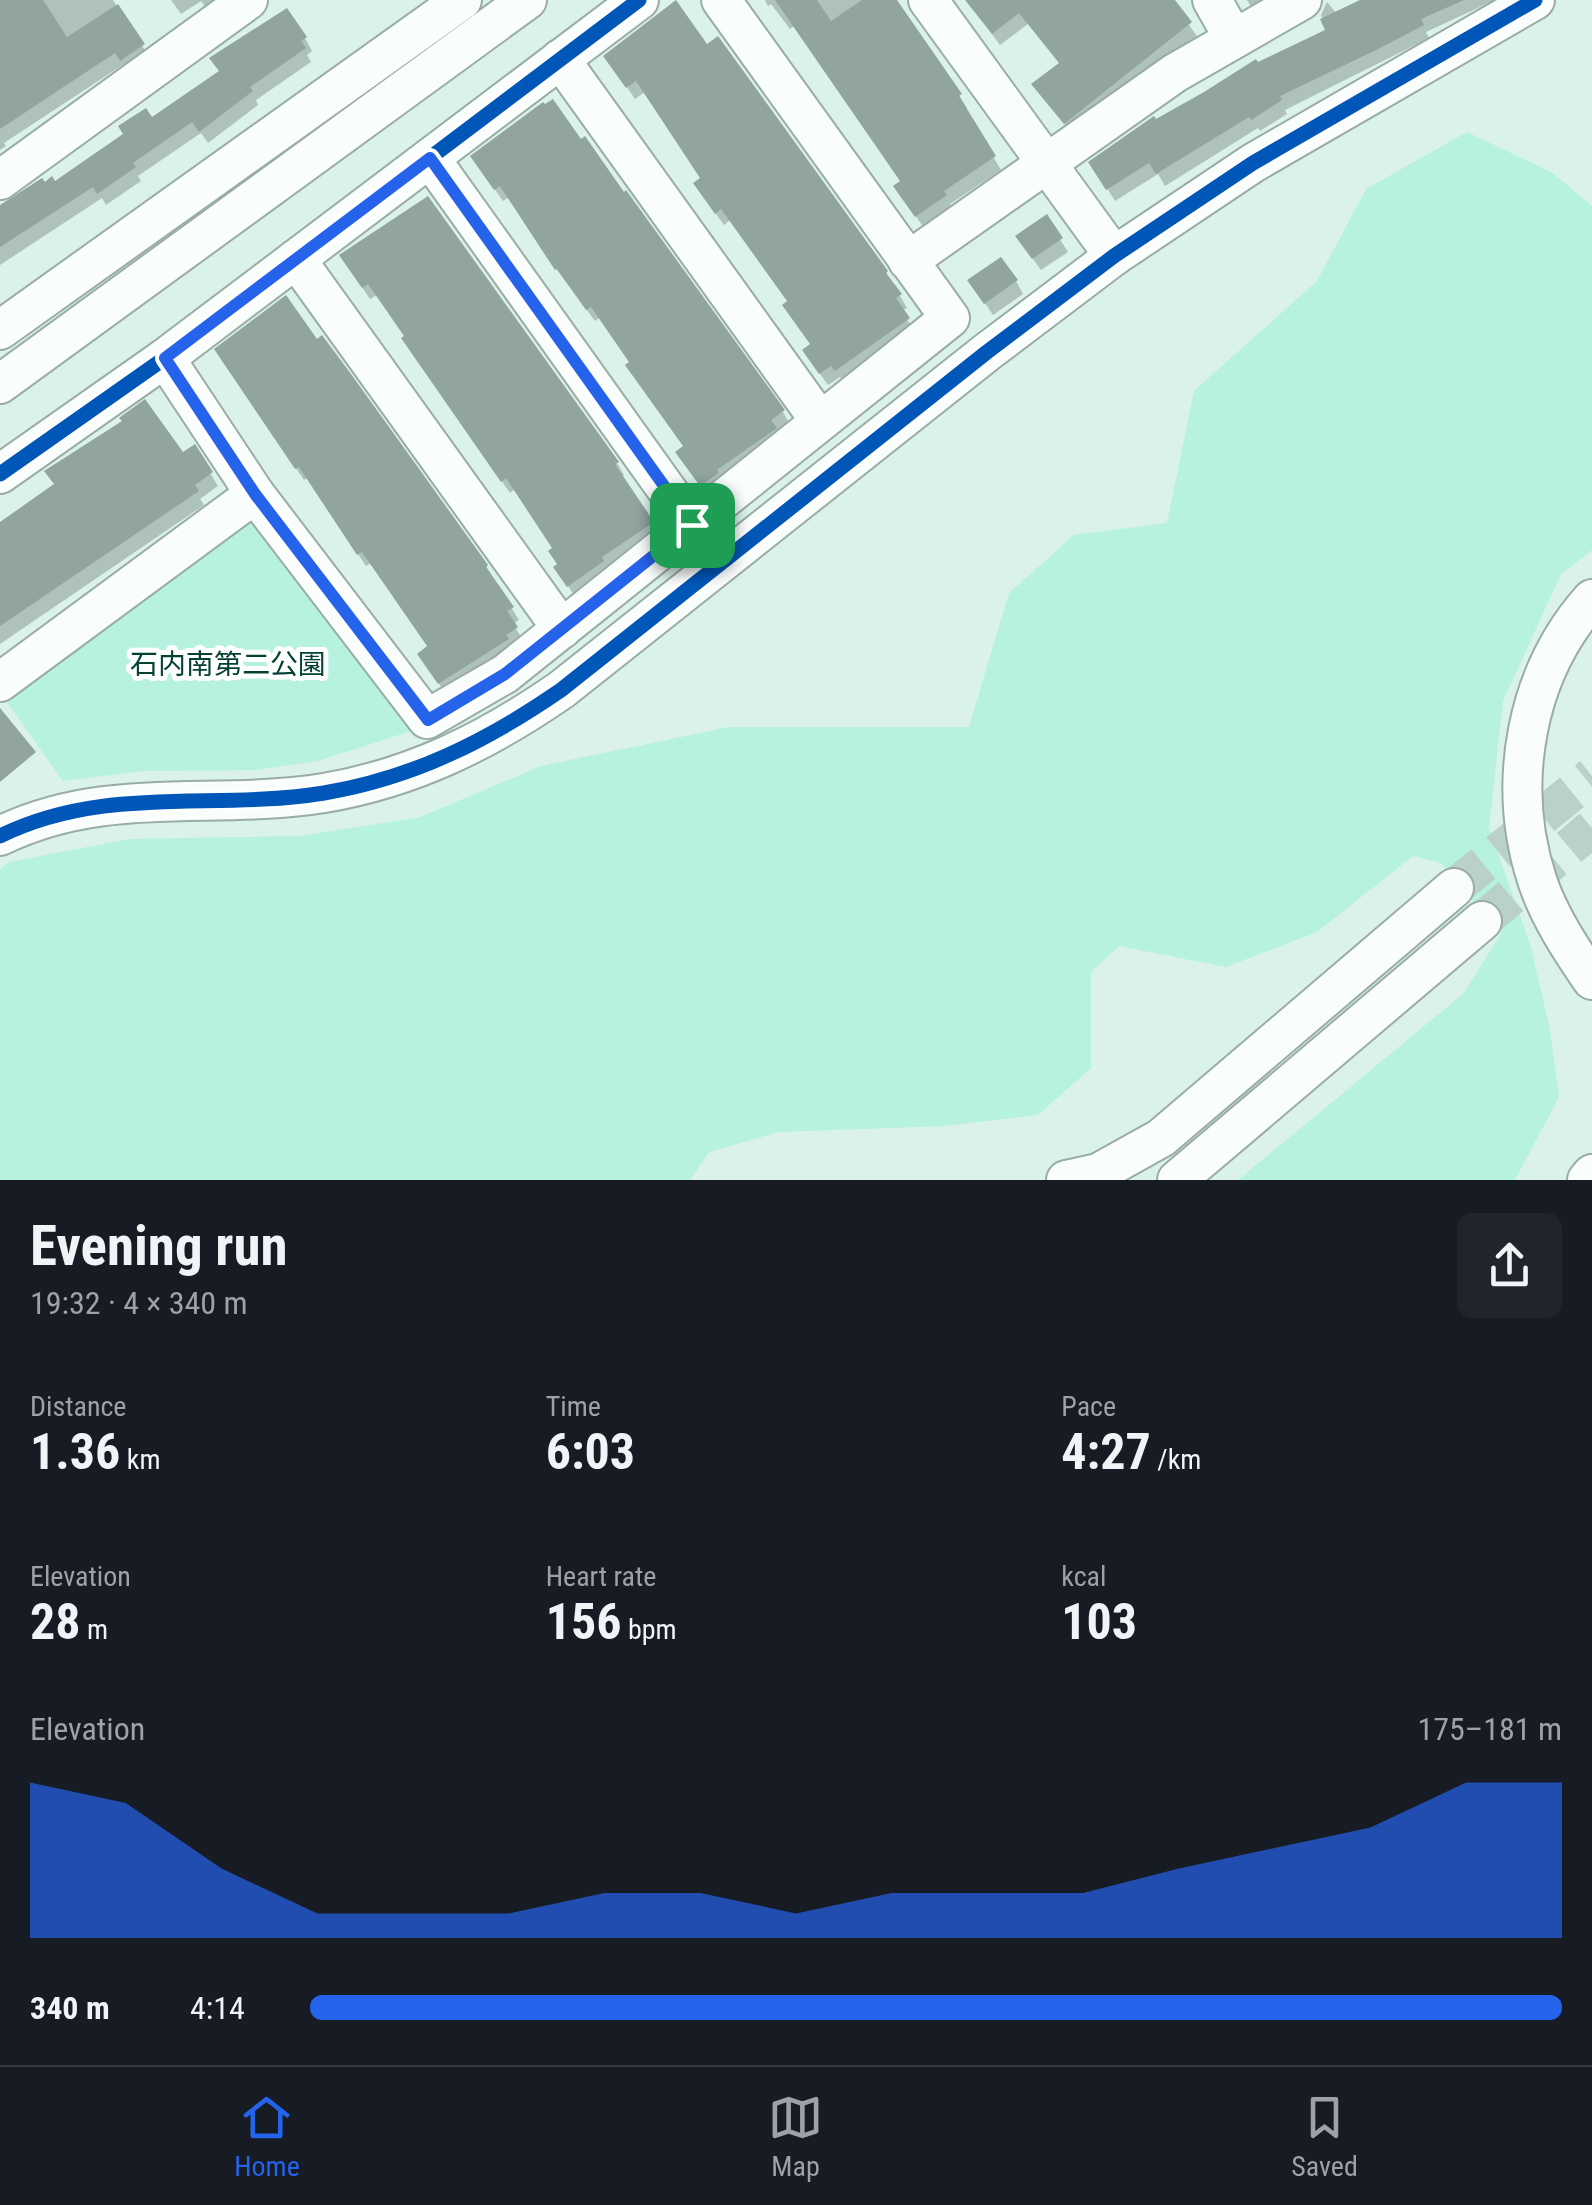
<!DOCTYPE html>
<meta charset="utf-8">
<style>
body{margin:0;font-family:"Roboto Condensed","Noto Sans JP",sans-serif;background:#20242c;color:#f1f3f6;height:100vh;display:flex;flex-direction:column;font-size:38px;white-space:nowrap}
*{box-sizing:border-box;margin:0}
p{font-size:32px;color:#9ea1a6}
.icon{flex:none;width:55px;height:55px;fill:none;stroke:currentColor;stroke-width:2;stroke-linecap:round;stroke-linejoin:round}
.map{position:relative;height:1180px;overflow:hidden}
.sheet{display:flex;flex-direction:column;background:#171b24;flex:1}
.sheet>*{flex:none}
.pin{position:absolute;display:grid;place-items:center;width:85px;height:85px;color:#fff;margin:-42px;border-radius:20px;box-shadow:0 5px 15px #0006}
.round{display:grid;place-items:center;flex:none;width:105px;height:105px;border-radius:15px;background:#20242c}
.summary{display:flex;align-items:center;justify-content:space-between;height:170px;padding:0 30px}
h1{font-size:55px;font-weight:700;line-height:75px}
.figures{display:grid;grid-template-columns:repeat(3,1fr);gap:15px;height:170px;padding:10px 30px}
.figures div{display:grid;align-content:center}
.figures b{font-size:50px;font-weight:700}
.figures small{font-size:28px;font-weight:400}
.figures p{font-size:28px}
.chart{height:280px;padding:20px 30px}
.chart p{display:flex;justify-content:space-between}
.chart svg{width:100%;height:180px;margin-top:10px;fill:#2563eb;opacity:.7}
ul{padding:0 30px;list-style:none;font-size:32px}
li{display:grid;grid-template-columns:160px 120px 1fr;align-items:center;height:75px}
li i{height:25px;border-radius:12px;background:#2563eb}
.menu{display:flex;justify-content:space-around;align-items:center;height:140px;border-top:2px solid #363941;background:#171b24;font-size:28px;color:#9ea1a6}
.menu a{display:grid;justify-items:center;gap:5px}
.menu .current{color:#2563eb}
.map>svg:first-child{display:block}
.green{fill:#b7f1e0}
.shadow{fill:#0003}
.building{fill:#91a49e}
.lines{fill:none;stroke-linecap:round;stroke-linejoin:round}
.minor-tunnel{stroke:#bad1c9;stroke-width:38;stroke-dasharray:38 19;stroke-linecap:butt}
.minor-casing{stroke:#99aca5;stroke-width:42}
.minor{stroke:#f9fdfc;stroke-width:38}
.cycleway-casing{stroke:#fff;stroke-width:21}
.cycleway{stroke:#0057b8;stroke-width:15}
.route-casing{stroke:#fff;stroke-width:20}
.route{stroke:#2563eb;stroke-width:12}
.labels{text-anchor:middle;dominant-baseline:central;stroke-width:10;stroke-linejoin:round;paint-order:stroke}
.park-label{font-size:28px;fill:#064135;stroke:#fff}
</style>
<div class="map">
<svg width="1592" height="1180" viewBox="0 0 1592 1180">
<rect width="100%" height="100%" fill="#daf2ea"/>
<!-- green -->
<g class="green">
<polygon points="1467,132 1553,173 1592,206 1592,550 1561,574 1503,701 1489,828 1531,947 1550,1030 1559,1097 1515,1180 1238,1180 1463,994 1501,934 1441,863 1413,856 1317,932 1226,967 1119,946 1091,972 1091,1068 1038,1115 945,1126 779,1132 709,1152 690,1180 0,1180 0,869 9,862 130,839 301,836 420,817 541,766 729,727 969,727 1009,593 1074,535 1167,523 1194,391 1317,281 1366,189"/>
<polygon points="246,519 266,524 411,731 318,761 255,770 144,771 63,781 2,695"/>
</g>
<!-- shadow -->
<g class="shadow">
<polygon points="4,0 113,0 150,58 129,72 124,64 4,143 6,146 0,150 0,12"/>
<polygon points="171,0 230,0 211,15 201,1 181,14"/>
<polygon points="765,0 894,0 959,95 967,108 964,109 1001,170 950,204 952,209 924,228 904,199 902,183 794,26 790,29 771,4 768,6"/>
<polygon points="967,0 1171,0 1197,36 1073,135 1035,85 1061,65 1028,24 1000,45"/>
<polygon points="1247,0 1270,0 1253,10"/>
<polygon points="1368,0 1495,0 1426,32 1429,38 1285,110 1287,114 1260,131 1258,128 1165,186 1158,174 1115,201 1091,162 1257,65 1328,31 1321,15 1327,2 1338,15"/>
<polygon points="305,38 312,51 307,55 311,62 256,100 258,105 208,143 201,133 138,176 141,181 106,205 102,198 0,265 0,207 44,186 55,184 152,121"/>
<polygon points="606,56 886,272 907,308 902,311 915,332 844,382 840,377 828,385 812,363 812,345 789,303 730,220 724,225 703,196 703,179 645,92 635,99"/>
<polygon points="480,169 783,412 790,424 709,497 686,465 685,448 600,317 595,321 542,250 509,197 503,201"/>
<polygon points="1046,218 1068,252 1041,270 1026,249"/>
<polygon points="349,268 617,463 624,475 621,478 659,536 576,598 564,580 555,549 515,489 510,493 411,351 406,337 377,295 370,299"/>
<polygon points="1016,281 1023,294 993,315 978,293"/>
<polygon points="224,362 486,566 519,620 513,624 523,640 447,695 427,667 430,648 371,563 366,566 308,478 304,480"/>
<polygon points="125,422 182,455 194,447 218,486 200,499 204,505 0,644 0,524 56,486"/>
</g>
<!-- building -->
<g class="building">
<polygon points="0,0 43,0 67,37 118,4 145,44 120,61 115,53 0,129"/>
<polygon points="676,0 707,44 718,36 888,271 886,273 902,294 896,298 910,318 835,371 831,366 819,374 802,350 810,344 782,305 787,301 721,209 715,214 693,183 700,178 636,81 626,88 603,56"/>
<polygon points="775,0 817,0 831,21 862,0 897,0 962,94 959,96 996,156 944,191 947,195 915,217 893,186 900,181"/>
<polygon points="965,0 1175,0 1192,22 1064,124 1031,84 1059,63 1019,13 992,34"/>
<polygon points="1360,0 1464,0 1421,19 1424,25 1378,49 1280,96 1282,100 1251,120 1249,117 1156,174 1149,163 1106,190 1088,162 1154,116 1156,119 1204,92 1256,59 1258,62 1325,30 1320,19"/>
<polygon points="287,8 307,37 301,41 306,48 250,87 253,91 199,132 192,122 133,163 136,167 97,194 93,187 0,247 0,205 42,178 45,182 52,176 55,181 123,134 118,126 146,108 152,117 219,71 209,58"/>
<polygon points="553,99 581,139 585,136 624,192 626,190 785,410 771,420 777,428 717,470 719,473 700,486 675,452 683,446 625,365 629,362 591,307 586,310 557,269 555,270 500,186 494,190 470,156 543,102 545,104"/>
<polygon points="428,196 619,462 615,464 654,522 602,557 604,561 567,587 553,567 557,564 548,551 552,548 506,478 501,482 401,338 404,336 368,284 362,288 339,255"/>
<polygon points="1047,214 1063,238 1032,259 1015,236"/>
<polygon points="1001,257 1018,280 984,304 967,280"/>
<polygon points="286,295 317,339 322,335 351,374 488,565 486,567 514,607 507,611 518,627 506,635 509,639 438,684 417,654 427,646 362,552 357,555 299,467 295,469 214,349"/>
<polygon points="145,399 183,452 195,444 213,472 195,485 199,491 0,626 0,522 54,484 44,471 122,421 119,418"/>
<polygon points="0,708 36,752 0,782"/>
</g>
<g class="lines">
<!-- minor-tunnel -->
<g class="minor-tunnel">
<polyline points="1454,888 1592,776"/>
<polyline points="1482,921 1592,828"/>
</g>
<!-- minor casing -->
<g class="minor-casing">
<g id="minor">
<polyline points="928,0 1114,256"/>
<polyline points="1212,0 1234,39"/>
<polyline points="560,59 820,421"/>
<polyline points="430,158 692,525"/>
<polyline points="0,180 248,0"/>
<polyline points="296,259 562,629"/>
<polyline points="908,261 1175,73 1302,0"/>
<polyline points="0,330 462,0"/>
<polyline points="165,358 255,494 427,719 505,674 950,318 721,0"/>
<polyline points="0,384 527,0"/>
<polyline points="0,474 165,358 639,0"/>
<path d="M1592,599C1525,674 1506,784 1537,880C1549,916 1570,948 1592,980"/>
<polyline points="0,682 255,494"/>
<path d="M0,836C106,784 213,811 324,793C413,778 487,741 561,690L987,352L1114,256L1253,163L1535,0"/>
<polyline points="1066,1180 1098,1173 1161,1138 1454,888"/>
<polyline points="1177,1180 1482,921"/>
<polyline points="1587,1180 1592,1174"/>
</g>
</g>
<!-- minor -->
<use href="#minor" class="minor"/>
<!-- cycleway casing -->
<g class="cycleway-casing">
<g id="cycleway">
<polyline points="0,474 165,358 639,0"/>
<path d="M0,836C106,784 213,811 324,793C413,778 487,741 561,690L987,352L1114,256L1253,163L1535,0"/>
</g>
</g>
<!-- cycleway -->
<use href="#cycleway" class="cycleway"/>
</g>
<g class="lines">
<!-- route casing -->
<g class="route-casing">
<polygon id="route" points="430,158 692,525 505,674 428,720 255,494 165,358"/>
</g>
<!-- route -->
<use href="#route" class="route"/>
</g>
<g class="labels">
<!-- park labels -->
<g class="park-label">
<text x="228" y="664">石内南第二公園</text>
</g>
</g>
</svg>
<div class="pin" style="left:692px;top:525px;background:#1e9e55"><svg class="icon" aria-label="arrive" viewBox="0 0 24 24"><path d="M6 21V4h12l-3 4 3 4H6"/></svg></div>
</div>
<section class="sheet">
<div class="summary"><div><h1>Evening run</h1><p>19:32 · 4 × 340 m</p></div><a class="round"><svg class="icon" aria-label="share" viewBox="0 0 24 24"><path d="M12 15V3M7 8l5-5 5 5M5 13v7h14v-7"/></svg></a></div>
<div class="figures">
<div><p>Distance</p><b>1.36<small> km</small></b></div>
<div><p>Time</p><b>6:03</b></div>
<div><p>Pace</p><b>4:27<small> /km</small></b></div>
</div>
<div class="figures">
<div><p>Elevation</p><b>28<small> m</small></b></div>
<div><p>Heart rate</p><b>156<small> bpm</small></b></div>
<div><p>kcal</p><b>103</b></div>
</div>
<div class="chart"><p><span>Elevation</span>175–181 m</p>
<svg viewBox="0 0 160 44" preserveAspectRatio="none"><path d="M0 44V6L10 11L20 27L30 38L40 38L50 38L60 33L70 33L80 38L90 33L100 33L110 33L120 27L130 22L140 17L150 6L160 6V44z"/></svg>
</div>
<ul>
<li><b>340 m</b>4:14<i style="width:100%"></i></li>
</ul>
</section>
<nav class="menu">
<a class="current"><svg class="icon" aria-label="home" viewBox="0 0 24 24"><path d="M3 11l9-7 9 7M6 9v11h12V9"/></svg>Home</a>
<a><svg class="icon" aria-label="map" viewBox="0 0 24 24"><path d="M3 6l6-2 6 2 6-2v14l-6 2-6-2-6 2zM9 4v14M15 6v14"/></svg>Map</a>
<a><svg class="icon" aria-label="saved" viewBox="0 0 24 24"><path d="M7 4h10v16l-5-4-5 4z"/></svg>Saved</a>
</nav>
